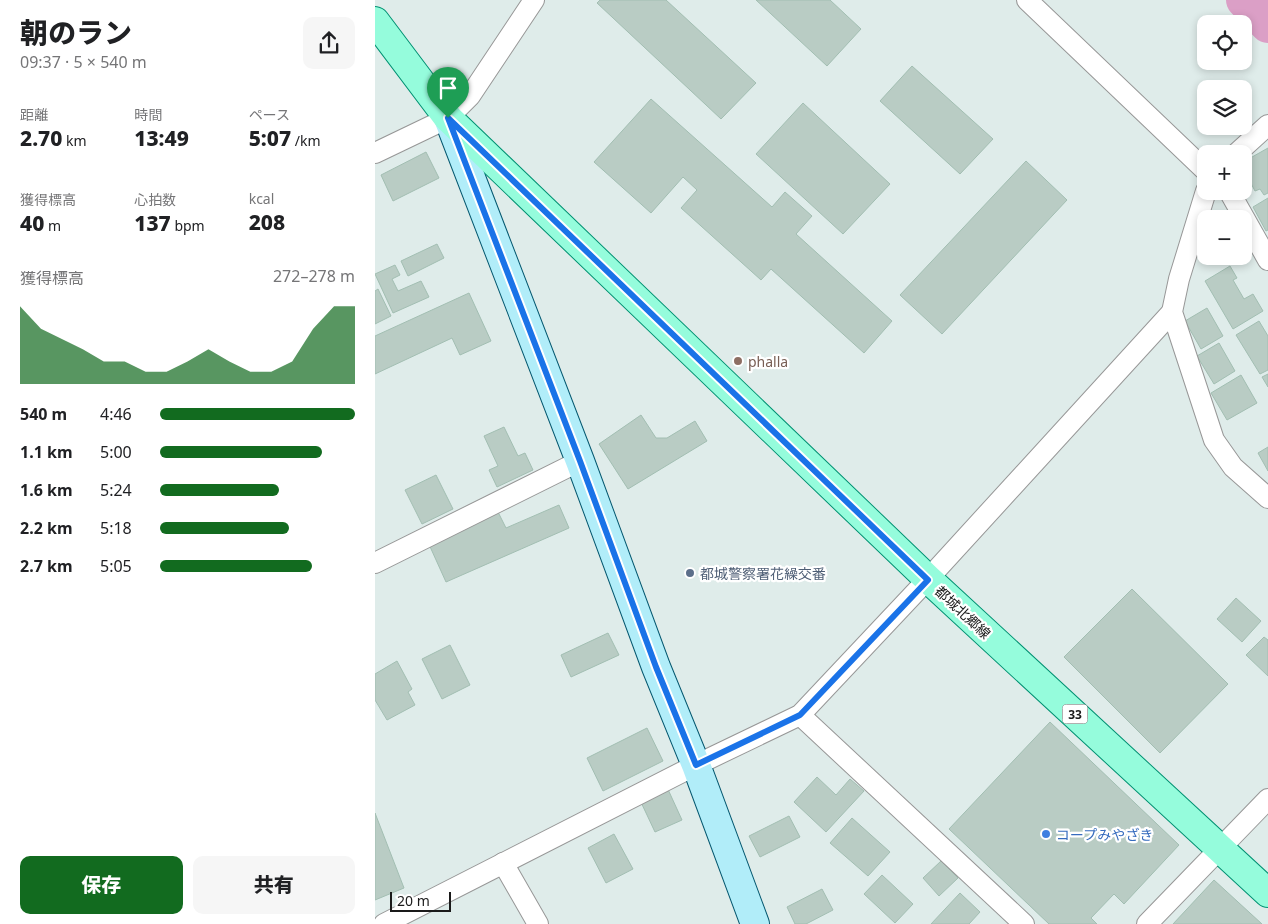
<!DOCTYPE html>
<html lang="ja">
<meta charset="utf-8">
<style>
body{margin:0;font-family:"Noto Sans","Noto Sans JP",sans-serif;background:#f6f6f6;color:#202124;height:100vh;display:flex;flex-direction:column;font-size:19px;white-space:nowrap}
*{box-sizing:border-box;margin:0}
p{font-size:16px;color:#757577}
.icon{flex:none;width:28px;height:28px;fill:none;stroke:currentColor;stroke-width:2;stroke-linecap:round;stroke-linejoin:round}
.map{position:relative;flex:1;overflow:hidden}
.drawer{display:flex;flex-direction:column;background:#fff;width:375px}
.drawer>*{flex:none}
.fabs{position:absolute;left:822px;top:15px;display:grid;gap:10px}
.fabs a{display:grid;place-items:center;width:55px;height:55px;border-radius:10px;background:#fff;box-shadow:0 2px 8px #0003;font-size:25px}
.scale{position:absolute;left:15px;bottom:12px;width:61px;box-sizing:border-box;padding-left:5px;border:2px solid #1a1a1a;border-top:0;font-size:14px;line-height:18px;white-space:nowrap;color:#1a1a1a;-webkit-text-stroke:4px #fff;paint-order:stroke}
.pin{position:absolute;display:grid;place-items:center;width:42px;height:42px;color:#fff;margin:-51px -21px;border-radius:50% 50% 50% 0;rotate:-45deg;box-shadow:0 0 5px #0007}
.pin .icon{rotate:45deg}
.round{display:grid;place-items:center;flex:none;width:52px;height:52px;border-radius:10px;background:#f6f6f6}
.head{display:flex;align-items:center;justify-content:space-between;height:85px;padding:0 20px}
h1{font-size:28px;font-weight:800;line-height:38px}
.stats{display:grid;grid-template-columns:repeat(3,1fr);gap:8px;height:85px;padding:5px 20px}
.stats div{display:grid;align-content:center}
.stats b{font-size:21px;font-weight:800}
.stats small{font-size:14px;font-weight:400}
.stats p{font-size:14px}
.chart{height:140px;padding:10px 20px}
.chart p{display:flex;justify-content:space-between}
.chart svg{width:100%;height:90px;margin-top:5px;fill:#126b1f;opacity:.7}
.button{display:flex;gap:10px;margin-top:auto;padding:10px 20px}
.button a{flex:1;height:58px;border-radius:10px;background:#126b1f;color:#fff;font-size:20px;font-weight:800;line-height:58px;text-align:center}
.button a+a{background:#f6f6f6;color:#202124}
ul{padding:0 20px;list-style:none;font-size:16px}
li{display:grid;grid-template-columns:80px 60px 1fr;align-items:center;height:38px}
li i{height:12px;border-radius:6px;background:#126b1f}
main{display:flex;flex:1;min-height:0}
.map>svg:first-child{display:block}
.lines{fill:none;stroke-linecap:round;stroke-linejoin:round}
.river{stroke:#db9fc6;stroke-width:36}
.building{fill:#b9ccc4;stroke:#a2beb2}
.street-casing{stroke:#979797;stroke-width:22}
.secondary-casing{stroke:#04576f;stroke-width:30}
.primary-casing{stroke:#009172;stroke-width:30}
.street{stroke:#fff;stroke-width:20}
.secondary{stroke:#b1edf9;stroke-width:28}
.primary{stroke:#95fcdc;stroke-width:28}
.route-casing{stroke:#fff;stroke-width:10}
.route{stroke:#1a73e8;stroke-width:6}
.education-dot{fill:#8d6e63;stroke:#fff;stroke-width:2}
.service-dot{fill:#5c6f8a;stroke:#fff;stroke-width:2}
.shop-dot{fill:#3f7fe0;stroke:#fff;stroke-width:2}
.labels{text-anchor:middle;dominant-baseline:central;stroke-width:4.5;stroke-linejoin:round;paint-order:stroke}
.shield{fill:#fff;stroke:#5f5f5f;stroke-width:1}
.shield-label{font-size:12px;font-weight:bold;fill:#1a1a1a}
.education-label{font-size:14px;fill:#785e54;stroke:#fff;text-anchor:start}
.service-label{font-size:14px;fill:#4e5e75;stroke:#fff;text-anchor:start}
.street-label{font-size:14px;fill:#1a1a1a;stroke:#fff}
.shop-label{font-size:14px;fill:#366cbe;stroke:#fff;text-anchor:start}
</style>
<main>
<section class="drawer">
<div class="head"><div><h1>朝のラン</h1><p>09:37 · 5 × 540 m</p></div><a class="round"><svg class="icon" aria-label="share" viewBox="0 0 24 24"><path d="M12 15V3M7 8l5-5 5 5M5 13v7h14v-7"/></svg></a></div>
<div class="stats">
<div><p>距離</p><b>2.70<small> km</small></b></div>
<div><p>時間</p><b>13:49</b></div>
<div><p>ペース</p><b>5:07<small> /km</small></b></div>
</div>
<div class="stats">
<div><p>獲得標高</p><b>40<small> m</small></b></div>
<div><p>心拍数</p><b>137<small> bpm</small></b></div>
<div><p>kcal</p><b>208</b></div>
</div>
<div class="chart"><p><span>獲得標高</span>272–278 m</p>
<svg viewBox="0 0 160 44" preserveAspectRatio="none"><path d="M0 44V6L10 17L20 22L30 27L40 33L50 33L60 38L70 38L80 33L90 27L100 33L110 38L120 38L130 33L140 17L150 6L160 6V44z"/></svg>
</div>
<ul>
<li><b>540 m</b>4:46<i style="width:100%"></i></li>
<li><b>1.1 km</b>5:00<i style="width:83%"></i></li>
<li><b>1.6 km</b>5:24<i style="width:61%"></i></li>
<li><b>2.2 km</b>5:18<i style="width:66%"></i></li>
<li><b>2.7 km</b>5:05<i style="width:78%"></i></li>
</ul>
<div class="button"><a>保存</a><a>共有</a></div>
</section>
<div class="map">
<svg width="893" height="924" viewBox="0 0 893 924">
<rect width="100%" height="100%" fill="#dfecea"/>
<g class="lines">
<!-- river -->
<polyline class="river" points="869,0 893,25"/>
</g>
<!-- building -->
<g class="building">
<polygon points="225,0 291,0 381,83 346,119 222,3"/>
<polygon points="381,0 455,0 486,29 452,66"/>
<polygon points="537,66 618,139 585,174 505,101"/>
<polygon points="276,99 397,207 410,192 437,216 421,234 517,321 489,353 396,269 386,280 306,208 322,190 308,177 276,213 219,162"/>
<polygon points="428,103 515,184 468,234 381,154"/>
<polygon points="893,148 893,193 889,195 885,189 880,191 869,170 874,167 870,161"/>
<polygon points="51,152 64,178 18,201 6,175"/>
<polygon points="651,161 692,200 567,334 525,295"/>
<polygon points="893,198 893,230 891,231 878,207"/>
<polygon points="62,244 69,258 33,276 26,261"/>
<polygon points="20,265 25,275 17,279 23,291 46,281 54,297 18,313 0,274"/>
<polygon points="855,266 862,278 858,280 869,299 878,294 888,311 858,329 830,281"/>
<polygon points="3,289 16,316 0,324 0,291"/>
<polygon points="94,293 116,341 85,355 77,338 0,374 0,336"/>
<polygon points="832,308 848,336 826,349 810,321"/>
<polygon points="884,321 893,336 893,370 885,374 861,335"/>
<polygon points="844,343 860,371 839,384 822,356"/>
<polygon points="893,374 893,387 887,377"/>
<polygon points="866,375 882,403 852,420 836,393"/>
<polygon points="266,415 281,438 292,438 320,421 332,441 253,489 224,444"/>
<polygon points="129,427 143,456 150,453 158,470 122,487 114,470 123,466 109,436"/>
<polygon points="893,447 893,471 883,453"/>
<polygon points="61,475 78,509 47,524 30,490"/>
<polygon points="184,505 194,528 71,582 52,540 122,510 131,528"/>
<polygon points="757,589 853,684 785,753 689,657"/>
<polygon points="861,598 886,621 867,642 842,619"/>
<polygon points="233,633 244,655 196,677 186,655"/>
<polygon points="889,637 893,640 893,676 871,655"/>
<polygon points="75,645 95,685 67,699 47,659"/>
<polygon points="22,661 37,689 33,692 40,705 12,720 0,700 0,674"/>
<polygon points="675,722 804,845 749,904 739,894 716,918 722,924 674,924 574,829"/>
<polygon points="272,728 288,761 228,791 212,758"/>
<polygon points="442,777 461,795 475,779 489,791 451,832 419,802"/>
<polygon points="291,785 307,820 280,832 264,798"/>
<polygon points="0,813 29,888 0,900"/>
<polygon points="414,816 425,837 385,857 374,836"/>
<polygon points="477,818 515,852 493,876 455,843"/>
<polygon points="239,834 258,869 231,883 213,848"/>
<polygon points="566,861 583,878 564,896 548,878"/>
<polygon points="507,875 538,904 520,923 489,894"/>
<polygon points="839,880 887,924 798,924"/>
<polygon points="447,889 458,910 431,924 420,924 412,907"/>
<polygon points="585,893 605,912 594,924 556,924"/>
</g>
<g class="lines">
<!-- street casing -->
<g class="street-casing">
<g id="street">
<polyline points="652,0 831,171"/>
<polyline points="0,153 73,118 95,96 159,0"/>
<polyline points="861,154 893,125"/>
<polyline points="831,191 804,279 797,312 839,440 858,467 893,498"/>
<polyline points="854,191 893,260"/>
<polyline points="0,563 205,461"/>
<polyline points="425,715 649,924"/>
<polyline points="128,863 163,924"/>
<polyline points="9,924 321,765 425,715 553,579 797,312"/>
<polyline points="772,924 893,799"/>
</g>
</g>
<!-- secondary casing -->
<g class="secondary-casing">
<polyline id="secondary" points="73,118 205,461 281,667 321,765 380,924"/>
</g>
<!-- primary casing -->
<g class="primary-casing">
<polyline id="primary" points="0,21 73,118 553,579 893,893"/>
</g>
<!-- street -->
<use href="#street" class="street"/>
<!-- secondary -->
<use href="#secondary" class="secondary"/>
<!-- primary -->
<use href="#primary" class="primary"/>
</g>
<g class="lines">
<!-- route casing -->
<g class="route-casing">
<polygon id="route" points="73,118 553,580 425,715 321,765 281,667 205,461"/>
</g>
<!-- route -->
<use href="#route" class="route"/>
</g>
<!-- markers -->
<circle class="education-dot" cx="363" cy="361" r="5"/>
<circle class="service-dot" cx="315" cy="573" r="5"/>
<circle class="shop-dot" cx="671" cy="834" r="5"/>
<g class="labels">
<!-- shield labels -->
<rect class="shield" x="687.5" y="704.5" width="25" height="19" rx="4"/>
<g class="shield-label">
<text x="700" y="714">33</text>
</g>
<!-- education labels -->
<g class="education-label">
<text x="373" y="361">phalla</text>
</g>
<!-- service labels -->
<g class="service-label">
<text x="325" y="573">都城警察署花繰交番</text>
</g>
<!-- street labels -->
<g class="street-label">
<text transform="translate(588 612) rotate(43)">都城北郷線</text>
</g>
<!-- shop labels -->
<g class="shop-label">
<text x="681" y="834">コープみやざき</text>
</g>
</g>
</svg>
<div class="fabs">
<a><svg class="icon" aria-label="locate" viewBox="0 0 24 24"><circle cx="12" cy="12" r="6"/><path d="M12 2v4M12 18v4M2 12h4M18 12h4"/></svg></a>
<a><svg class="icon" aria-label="layers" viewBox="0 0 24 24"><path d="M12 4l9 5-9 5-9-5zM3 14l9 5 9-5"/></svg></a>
<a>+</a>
<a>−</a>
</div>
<div class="scale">20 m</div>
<div class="pin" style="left:73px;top:118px;background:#1e9e55"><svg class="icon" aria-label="arrive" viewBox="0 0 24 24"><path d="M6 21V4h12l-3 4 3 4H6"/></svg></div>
</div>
</main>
